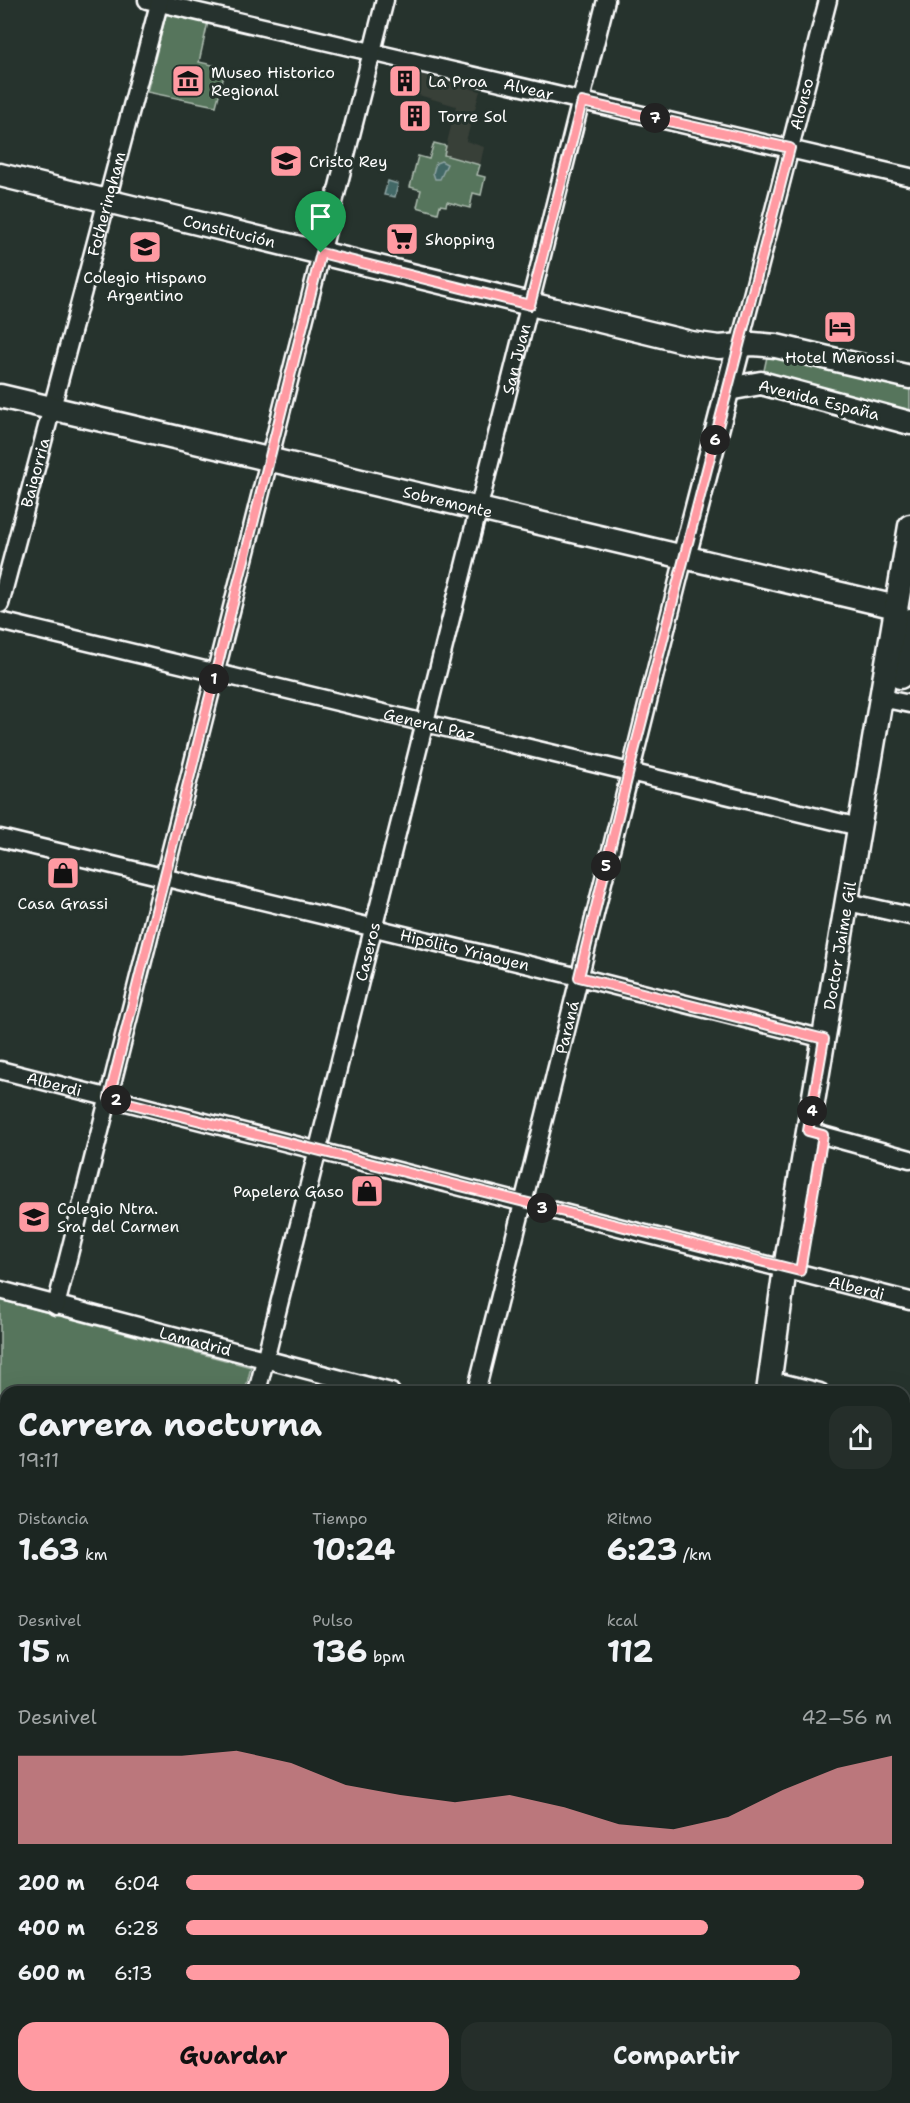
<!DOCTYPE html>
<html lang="es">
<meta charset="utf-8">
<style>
body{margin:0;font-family:"Shantell Sans",sans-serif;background:#252e2a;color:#f1f3f6;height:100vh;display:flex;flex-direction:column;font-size:22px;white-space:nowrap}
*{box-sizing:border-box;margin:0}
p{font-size:20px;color:#a0a5a5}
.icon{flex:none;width:33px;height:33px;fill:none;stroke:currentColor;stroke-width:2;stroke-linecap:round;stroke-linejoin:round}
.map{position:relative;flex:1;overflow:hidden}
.details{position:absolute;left:0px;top:1386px;width:910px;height:717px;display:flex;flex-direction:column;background:#1c2622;border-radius:18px 18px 0 0;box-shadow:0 6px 24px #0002,0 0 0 2px #3a4340}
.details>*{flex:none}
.pin{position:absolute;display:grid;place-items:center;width:51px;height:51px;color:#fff;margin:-62px -26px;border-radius:50% 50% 50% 0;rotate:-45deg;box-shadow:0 0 6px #0007}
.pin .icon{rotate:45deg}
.km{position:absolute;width:30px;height:30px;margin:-15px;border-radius:50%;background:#222;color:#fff;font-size:16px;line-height:30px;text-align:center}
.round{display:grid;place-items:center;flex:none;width:63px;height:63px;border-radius:18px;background:#252e2a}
.summary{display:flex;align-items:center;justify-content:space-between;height:102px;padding:0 18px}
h1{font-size:33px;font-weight:700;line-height:45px}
.stats{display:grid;grid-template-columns:repeat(3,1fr);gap:9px;height:102px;padding:6px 18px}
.stats div{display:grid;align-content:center}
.stats b{font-size:30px;font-weight:700}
.stats small{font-size:16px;font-weight:400}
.stats p{font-size:16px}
.chart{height:168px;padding:12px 18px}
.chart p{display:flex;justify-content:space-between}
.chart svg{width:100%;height:108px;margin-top:6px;fill:#ff9aa2;opacity:.7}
.button{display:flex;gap:12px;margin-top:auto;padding:12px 18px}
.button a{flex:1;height:69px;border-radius:18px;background:#ff9aa2;color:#111;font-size:24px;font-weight:700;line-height:69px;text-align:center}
.button a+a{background:#252e2a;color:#f1f3f6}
ul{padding:0 18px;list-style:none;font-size:20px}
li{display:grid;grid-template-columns:96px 72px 1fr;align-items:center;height:45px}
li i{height:15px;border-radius:8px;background:#ff9aa2}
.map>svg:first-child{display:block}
.built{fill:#393f38}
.green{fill:#57745c;stroke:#abbaae;stroke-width:1.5}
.water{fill:#426766;stroke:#8ea4a3;stroke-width:1.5}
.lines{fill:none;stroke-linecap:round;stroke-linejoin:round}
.minor-casing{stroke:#fff;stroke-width:21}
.secondary-casing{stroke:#fff;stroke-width:27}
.minor{stroke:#26332d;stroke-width:16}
.secondary{stroke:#26332d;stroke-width:22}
.route-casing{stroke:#fff;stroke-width:12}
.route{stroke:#ff9aa2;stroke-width:8}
.labels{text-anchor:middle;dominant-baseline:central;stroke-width:6;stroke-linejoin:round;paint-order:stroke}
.poi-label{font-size:16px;fill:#fff;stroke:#26332d;text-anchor:start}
.street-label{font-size:16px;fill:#fff;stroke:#26332d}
</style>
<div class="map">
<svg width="910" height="2103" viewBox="0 0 910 2103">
<rect width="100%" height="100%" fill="#26332d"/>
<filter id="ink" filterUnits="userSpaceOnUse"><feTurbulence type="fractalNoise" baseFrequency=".0167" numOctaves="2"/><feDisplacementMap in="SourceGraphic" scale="12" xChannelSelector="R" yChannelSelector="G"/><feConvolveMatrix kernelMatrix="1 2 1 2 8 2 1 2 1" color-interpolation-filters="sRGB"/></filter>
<g filter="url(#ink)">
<!-- built -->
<polygon class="built" points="417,74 480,91 466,141 484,147 480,165 444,155 456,106 412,93"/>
<!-- green -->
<g class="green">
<polygon points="167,10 208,22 199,62 226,68 216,106 147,92"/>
<polygon points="434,143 446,146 444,155 480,165 477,175 485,177 481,195 473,193 470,208 447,202 446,206 440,205 438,213 417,207 421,190 410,187 418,156 429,159"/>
<polygon points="768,352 910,388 910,410 763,375"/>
<polygon points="0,1300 251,1367 245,1392 6,1392 6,1720 0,1718"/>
</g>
<!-- water -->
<g class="water">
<polygon points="441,161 447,164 440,179 435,179 433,173 436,163"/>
<polygon points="388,181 398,184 395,197 384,195"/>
</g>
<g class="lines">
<!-- minor casing -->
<g class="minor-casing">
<g id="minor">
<path id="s1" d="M147,0L910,177"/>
<path id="s2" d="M739,346L828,0"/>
<path id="s3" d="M0,604L160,0"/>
<path id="s4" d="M0,621L859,827"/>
<polyline points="881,698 910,704"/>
<path id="s5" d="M0,838L579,977L824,1039"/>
<polyline points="848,902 910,916"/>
<path id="s6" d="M0,1070L910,1301"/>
<polyline points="808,1131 910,1159"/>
<path id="s7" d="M0,1290L391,1392"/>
<polyline points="56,1306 385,0"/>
<polyline points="784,1383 820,1392"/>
<path id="s8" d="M257,1392L606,0"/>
<path id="s9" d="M476,1392L684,557"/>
<polyline points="904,1413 910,1414"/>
<polyline points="904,1656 910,1634"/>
<polyline points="0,1729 6,1731"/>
<polyline points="904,1735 910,1735"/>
<polyline points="0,1965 6,1967"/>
<polyline points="904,1985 910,1985"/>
<polyline points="424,2097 444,2103"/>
<polyline points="78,2103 80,2097"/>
<polyline points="299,2103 301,2097"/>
</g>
</g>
<!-- secondary casing -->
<g class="secondary-casing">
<g id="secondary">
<path id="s10" d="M0,175L691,343L719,347L753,344L776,346L910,377"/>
<polyline points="728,389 761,383 910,423"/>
<path id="s11" d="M0,396L896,607"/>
<polyline points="684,557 739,346"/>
<polyline points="900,677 910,620"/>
<path id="s12" d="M768,1392L785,1268L910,526"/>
<polyline points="904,2064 910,2057"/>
<polyline points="904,2092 910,2085"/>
<polyline points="639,2103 640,2097"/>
<polyline points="875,2103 880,2097"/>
</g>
</g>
<!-- minor -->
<use href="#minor" class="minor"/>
<!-- secondary -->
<use href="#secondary" class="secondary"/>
</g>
</g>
<g class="lines" filter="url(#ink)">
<!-- route casing -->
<g class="route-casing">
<polygon id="route" points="582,102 790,148 629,771 579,977 824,1039 808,1131 823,1135 800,1271 109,1098 321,253 530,305"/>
</g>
<!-- route -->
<use href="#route" class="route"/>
</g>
<!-- icons -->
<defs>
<g id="museum-square" transform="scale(1.725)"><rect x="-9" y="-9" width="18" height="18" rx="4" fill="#ff9aa2" stroke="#26332d"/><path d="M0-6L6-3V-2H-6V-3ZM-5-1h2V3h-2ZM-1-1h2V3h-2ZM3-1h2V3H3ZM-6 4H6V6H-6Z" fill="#111"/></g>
<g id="building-square" transform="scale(1.725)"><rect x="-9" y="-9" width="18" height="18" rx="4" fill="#ff9aa2" stroke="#26332d"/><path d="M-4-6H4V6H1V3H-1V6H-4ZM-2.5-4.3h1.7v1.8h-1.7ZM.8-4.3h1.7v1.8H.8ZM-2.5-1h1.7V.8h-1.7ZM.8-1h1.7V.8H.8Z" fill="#111"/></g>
<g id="school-square" transform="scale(1.725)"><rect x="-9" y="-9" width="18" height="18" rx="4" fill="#ff9aa2" stroke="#26332d"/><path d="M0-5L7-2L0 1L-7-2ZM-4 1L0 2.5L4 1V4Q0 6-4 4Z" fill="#111"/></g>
<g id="supermarket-square" transform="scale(1.725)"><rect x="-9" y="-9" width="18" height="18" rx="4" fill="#ff9aa2" stroke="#26332d"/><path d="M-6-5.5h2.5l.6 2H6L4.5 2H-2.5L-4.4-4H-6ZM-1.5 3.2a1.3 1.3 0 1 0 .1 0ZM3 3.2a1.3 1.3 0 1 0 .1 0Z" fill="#111"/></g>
<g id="hotel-square" transform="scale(1.725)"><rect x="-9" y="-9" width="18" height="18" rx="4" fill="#ff9aa2" stroke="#26332d"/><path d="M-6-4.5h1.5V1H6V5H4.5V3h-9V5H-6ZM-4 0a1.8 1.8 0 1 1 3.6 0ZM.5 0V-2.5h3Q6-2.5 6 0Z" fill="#111"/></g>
<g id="shop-square" transform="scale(1.725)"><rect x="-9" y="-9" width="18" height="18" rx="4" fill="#ff9aa2" stroke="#26332d"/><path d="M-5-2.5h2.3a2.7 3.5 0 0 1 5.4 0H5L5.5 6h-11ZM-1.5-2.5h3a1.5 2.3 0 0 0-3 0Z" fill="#111"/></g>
</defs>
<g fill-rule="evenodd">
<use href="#museum-square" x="188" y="81"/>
<use href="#building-square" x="405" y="81"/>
<use href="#building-square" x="415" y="116"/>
<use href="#school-square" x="286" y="161"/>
<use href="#supermarket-square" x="402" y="239"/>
<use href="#school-square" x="145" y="247"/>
<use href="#hotel-square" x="840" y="327"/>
<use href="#shop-square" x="63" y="873"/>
<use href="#shop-square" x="367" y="1191"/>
<use href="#school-square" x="34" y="1217"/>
</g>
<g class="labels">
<!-- poi labels -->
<g class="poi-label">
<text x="211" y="72">Museo Historico<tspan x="211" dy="18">Regional</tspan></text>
<text x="428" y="81">La Proa</text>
<text x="438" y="116">Torre Sol</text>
<text x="309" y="161">Cristo Rey</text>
<text x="425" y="239">Shopping</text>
<text x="145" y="277" text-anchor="middle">Colegio Hispano<tspan x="145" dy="18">Argentino</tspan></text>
<text x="840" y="357" text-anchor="middle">Hotel Menossi</text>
<text x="63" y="903" text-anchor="middle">Casa Grassi</text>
<text x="344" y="1191" text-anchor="end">Papelera Gaso</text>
<text x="57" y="1208">Colegio Ntra.<tspan x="57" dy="18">Sra. del Carmen</tspan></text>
</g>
<!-- street labels -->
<g class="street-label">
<text stroke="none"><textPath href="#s1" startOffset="392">Alvear</textPath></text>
<text stroke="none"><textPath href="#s2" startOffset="250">Alonso</textPath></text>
<text stroke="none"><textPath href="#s3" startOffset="414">Fotheringham</textPath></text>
<text stroke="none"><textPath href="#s10" startOffset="236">Constitución</textPath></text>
<text stroke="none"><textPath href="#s8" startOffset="1065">San Juan</textPath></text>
<text transform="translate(819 400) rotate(14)">Avenida España</text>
<text stroke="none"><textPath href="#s3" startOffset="136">Baigorria</textPath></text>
<text stroke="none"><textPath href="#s11" startOffset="460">Sobremonte</textPath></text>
<text stroke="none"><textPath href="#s4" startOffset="442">General Paz</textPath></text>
<text stroke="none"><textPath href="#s12" startOffset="452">Doctor Jaime Gil</textPath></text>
<text stroke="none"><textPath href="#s5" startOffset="478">Hipólito Yrigoyen</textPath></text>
<text stroke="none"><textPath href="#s8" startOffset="454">Caseros</textPath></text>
<text stroke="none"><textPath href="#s9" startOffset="376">Paraná</textPath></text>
<text stroke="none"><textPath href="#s6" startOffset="56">Alberdi</textPath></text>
<text stroke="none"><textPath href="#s6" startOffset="884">Alberdi</textPath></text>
<text stroke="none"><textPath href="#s7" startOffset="202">Lamadrid</textPath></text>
</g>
</g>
</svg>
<div class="pin" style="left:321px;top:253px;background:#1e9e55"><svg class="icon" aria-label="arrive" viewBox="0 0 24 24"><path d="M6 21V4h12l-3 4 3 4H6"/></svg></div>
<b class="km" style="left:214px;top:679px">1</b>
<b class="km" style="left:116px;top:1100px">2</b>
<b class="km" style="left:542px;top:1208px">3</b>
<b class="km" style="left:812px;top:1111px">4</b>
<b class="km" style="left:606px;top:866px">5</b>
<b class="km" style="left:715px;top:440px">6</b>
<b class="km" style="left:655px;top:118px">7</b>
<section class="details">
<div class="summary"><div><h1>Carrera nocturna</h1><p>19:11</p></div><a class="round"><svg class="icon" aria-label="share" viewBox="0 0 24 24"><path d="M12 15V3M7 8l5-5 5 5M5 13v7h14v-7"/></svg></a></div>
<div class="stats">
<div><p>Distancia</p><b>1.63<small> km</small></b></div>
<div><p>Tiempo</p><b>10:24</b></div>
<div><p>Ritmo</p><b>6:23<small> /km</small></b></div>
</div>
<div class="stats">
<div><p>Desnivel</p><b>15<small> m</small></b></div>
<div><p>Pulso</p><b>136<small> bpm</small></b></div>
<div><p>kcal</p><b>112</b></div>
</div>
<div class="chart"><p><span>Desnivel</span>42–56 m</p>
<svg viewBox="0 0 160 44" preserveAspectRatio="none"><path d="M0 44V8L10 8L20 8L30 8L40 6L50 11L60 20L70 24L80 27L90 24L100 29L110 36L120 38L130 33L140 22L150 13L160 8V44z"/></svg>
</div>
<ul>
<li><b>200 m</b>6:04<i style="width:96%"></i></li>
<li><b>400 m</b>6:28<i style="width:74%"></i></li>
<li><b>600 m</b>6:13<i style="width:87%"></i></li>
</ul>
<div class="button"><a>Guardar</a><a>Compartir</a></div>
</section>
</div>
